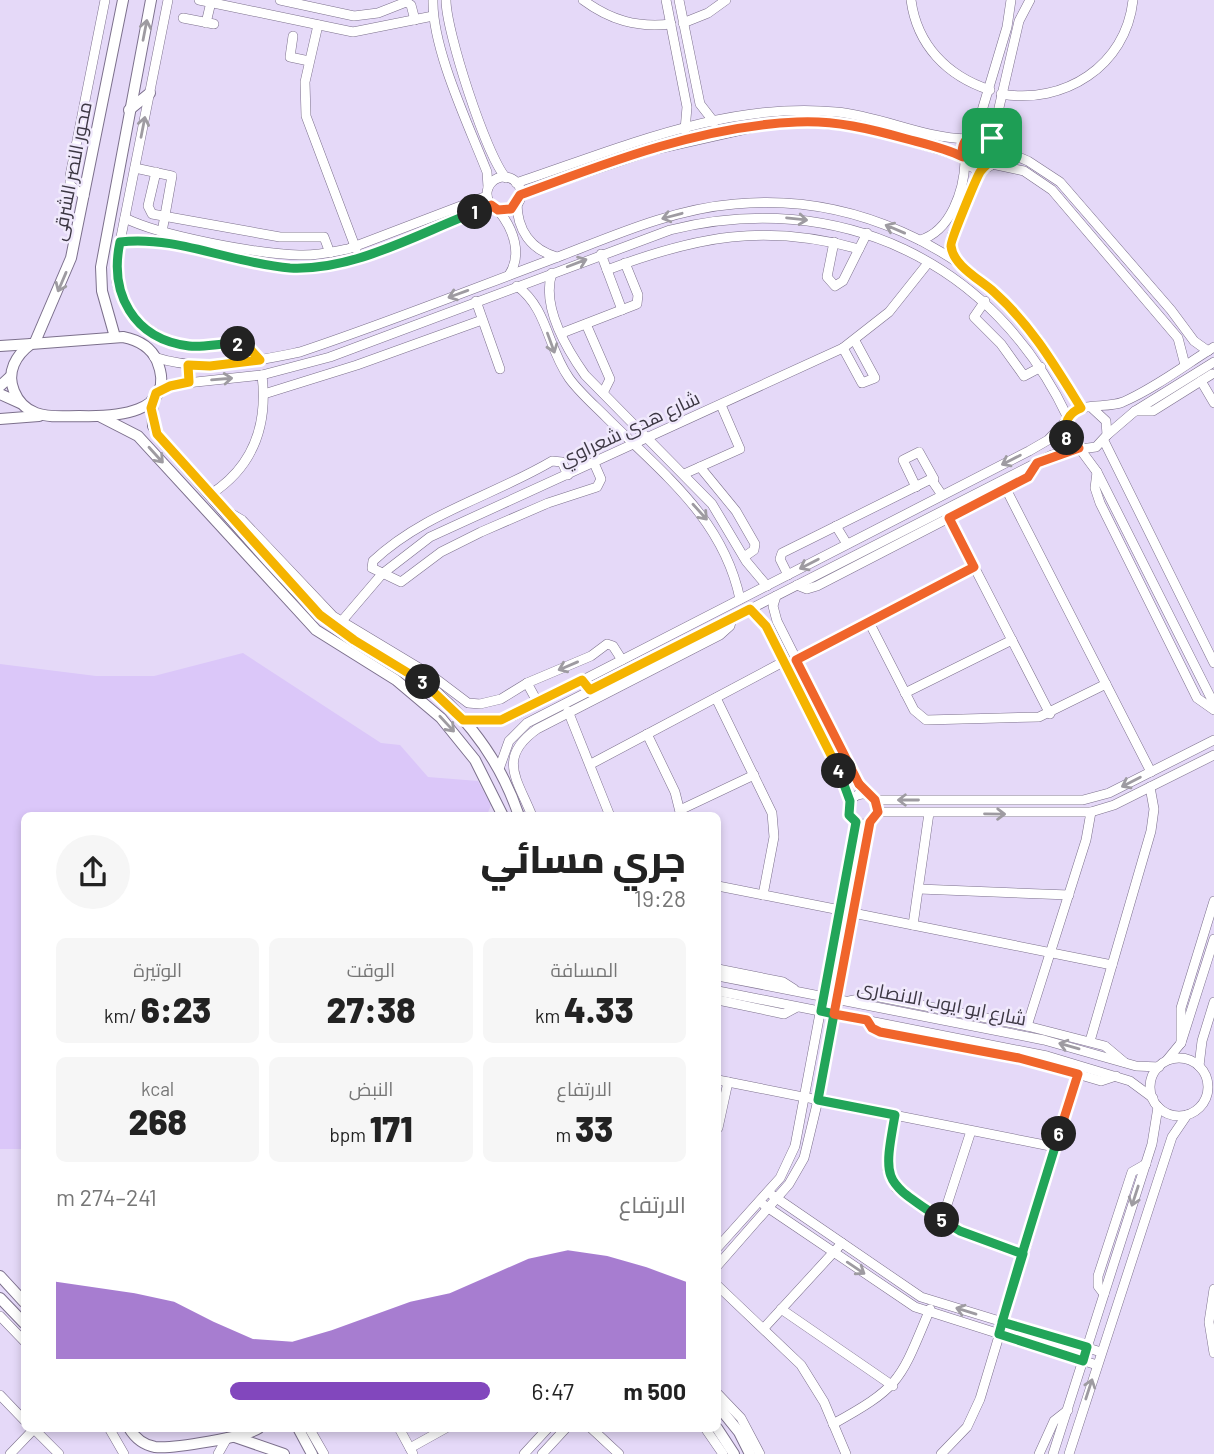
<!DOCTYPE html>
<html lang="ar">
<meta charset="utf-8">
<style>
body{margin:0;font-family:Barlow,Cairo,sans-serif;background:#f6f6f6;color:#222;direction:rtl;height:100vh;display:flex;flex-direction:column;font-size:26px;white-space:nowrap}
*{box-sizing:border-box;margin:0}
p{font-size:23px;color:#767676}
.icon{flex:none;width:38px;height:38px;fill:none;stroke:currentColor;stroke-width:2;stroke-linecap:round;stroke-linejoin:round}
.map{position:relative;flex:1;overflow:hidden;direction:ltr}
.drawer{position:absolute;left:21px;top:812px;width:700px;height:620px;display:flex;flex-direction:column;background:#fff;border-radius:10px;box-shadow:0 4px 10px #0003;direction:rtl}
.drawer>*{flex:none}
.pin{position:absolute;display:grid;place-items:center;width:60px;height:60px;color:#fff;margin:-30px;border-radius:14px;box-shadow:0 4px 10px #0006}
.km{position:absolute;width:35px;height:35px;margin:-18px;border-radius:50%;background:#222;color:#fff;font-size:19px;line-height:35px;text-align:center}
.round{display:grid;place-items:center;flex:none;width:74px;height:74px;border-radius:37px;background:#f6f6f6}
.headline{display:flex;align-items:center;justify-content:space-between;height:119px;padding:0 35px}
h1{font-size:38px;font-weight:800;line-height:52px}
.stats{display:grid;grid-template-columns:repeat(3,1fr);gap:10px;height:119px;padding:7px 35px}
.stats div{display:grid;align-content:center;border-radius:10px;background:#f6f6f6;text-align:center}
.stats b{font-size:35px;font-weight:800}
.stats small{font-size:19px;font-weight:400}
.stats p{font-size:19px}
.chart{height:196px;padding:14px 35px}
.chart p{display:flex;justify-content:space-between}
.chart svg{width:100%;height:126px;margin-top:7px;fill:#8247bd;opacity:.7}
ul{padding:0 35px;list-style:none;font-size:23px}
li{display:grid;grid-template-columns:112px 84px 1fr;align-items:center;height:52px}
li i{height:18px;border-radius:9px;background:#8247bd}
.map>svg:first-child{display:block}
.green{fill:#dbc7f9}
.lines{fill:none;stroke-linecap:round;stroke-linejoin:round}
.minor-casing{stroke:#7c708c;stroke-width:10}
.tertiary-casing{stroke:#7c708c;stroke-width:12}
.minor{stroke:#fff;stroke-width:9}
.tertiary{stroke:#fff;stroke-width:10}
.oneway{stroke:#9e9ba1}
.split-1-casing{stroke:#fff;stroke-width:14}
.split-2-casing{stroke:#fff;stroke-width:14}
.split-3-casing{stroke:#fff;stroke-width:14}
.split-4-casing{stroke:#fff;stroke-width:14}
.split-5-casing{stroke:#fff;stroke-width:14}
.split-6-casing{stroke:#fff;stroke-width:14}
.split-7-casing{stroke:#fff;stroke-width:14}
.split-8-casing{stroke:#fff;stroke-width:14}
.split-9-casing{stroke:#fff;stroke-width:14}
.split-1{stroke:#f0652b;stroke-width:9}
.split-2{stroke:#22a559;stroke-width:9}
.split-3{stroke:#f5b400;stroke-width:9}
.split-4{stroke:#f5b400;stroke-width:9}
.split-5{stroke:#22a559;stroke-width:9}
.split-6{stroke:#22a559;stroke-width:9}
.split-7{stroke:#f0652b;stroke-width:9}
.split-8{stroke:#f0652b;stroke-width:9}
.split-9{stroke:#f5b400;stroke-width:9}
.labels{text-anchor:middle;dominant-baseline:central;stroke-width:5;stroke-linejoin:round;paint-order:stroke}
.street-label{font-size:19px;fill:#3c3743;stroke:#f0e9fc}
</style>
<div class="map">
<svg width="1214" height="1454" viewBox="0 0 1214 1454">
<rect width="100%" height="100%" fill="#e5d9f8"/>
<!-- green -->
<polygon class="green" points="243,653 381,743 400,745 428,777 478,781 491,805 487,815 24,816 24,1149 0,1149 0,664 96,676 154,676"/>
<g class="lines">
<!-- minor casing -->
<g class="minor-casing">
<g id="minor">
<path d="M168,0L117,257C113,278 118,296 131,312C147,332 170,345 196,347C222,348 240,336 259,360"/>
<polyline points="199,0 353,32 433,16"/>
<polyline points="280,0 354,16 378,13 406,2 411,5 415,20"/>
<path d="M433,0C432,49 469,126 487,172L488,187"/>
<path d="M446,0C446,31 486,155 506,178"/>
<path d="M583,0C610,20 637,28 671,24"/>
<polyline points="666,0 687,107 685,130"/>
<polyline points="679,0 700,104 714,122"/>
<path d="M911,0C917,45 947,76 990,90"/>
<polyline points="183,18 214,24"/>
<polyline points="206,23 211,2"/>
<polyline points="683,23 708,13 726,0"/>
<polyline points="318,25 305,82 306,116 356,249"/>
<polyline points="293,36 290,57 309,61"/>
<path d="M1001,94C1064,105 1126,66 1133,0"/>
<circle cx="980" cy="151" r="18"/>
<polyline points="975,134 1007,27 1011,0"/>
<polyline points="992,138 1019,21 1030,0"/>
<polyline points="997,148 1028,161 1060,182 1171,310 1194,341 1208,351"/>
<polyline points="992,164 1024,171 1052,190 1178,338 1185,365"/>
<polyline points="135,168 172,176 162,232"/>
<polyline points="156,172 148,206 152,214 280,237 324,237 330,253"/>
<circle cx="504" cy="194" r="17"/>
<path d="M516,183C618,149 727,101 836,112C881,116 922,138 967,139"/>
<polyline points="520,195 653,150 764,125 799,122 864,127 963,157"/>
<polyline points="84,196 70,185 70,176 105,0"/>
<path d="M517,203C517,230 531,250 557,257"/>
<path d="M498,210C513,228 523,254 509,275"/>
<path d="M125,218C160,236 259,254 299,255C316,256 332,252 348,249L487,196"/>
<path d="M920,240C951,231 964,190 965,162"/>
<path d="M120,242C176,235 233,263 288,267C352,272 432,228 491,205"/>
<polyline points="834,242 827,277 835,286 843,281 867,233"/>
<polyline points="601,254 622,310"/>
<polyline points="957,260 951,247 952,235 982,169"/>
<path d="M607,270C697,236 765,223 859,249"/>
<path d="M552,273C541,306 566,348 585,375L712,504L746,561L767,586"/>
<path d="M517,286C548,309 547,347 569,378C579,392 593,404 606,417C662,473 723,518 740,599"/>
<polyline points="476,301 500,369"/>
<polyline points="985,301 974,317 1001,344 1024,376 1041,367"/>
<polyline points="586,324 610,379 603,393"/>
<polyline points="562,333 637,304 638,295 625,263"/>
<polyline points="843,348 862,383 875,378 855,341"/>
<path d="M154,357C203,373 251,362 300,352C387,323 472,289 558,257C615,235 673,209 735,204C850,193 965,245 1036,336C1053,358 1067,384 1081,408"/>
<polyline points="1201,381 1214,403"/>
<path d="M156,393L177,384L262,375L330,357L670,230C838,188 994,261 1068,418"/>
<polyline points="264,394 357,365 482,320"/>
<path d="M1092,408L1106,421L1107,435L1096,447L1080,449L1066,435C1065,425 1066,416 1075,411C1088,403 1108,408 1123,402C1155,388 1185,365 1214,347"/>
<polyline points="1135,411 1153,411 1212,374"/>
<polyline points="1107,435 1135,411 1214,362"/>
<polyline points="1104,441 1214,663"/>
<polyline points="1080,449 1097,472 1214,704"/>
<polyline points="700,467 736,511 755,544 754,550 744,557"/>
<polyline points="1097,472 1095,488 1100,503 1197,698 1214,710"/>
<polyline points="684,474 740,449 721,405"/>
<path d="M568,475L562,462L552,461C493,496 424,513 373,561L372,568L401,582L441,552L481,532L548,503L597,487L601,479L594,463"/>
<polyline points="916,487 903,460 919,452 934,479"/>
<polyline points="1006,489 1151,772"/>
<path d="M211,494C254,466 268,425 262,375"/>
<polyline points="225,510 242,520 333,616 431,675 468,703 480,704 501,699 527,683 591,656 607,644 613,646 622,660"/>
<polyline points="949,518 1050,714"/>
<polyline points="836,526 847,544"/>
<polyline points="788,575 780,559 782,553 931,479 942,495"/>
<polyline points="797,585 807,589 817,586 1028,477 1037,463"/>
<polyline points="776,596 773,606 777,621 853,772 867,794"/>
<polyline points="750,609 766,626 845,783 850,801"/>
<polyline points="341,622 382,574 430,537 843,348 889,312 928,263"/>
<polyline points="869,622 914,710 926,720 1039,717 1106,684"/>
<polyline points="796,660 974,567"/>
<polyline points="527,683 538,703"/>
<polyline points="905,693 1012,640"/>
<polyline points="716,698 772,813 774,837 763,895"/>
<polyline points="568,711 610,816"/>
<polyline points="463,720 489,722 513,716 1029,451 1048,440 1066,421"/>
<polyline points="647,734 675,792 681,816"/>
<polyline points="591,764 783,662"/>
<polyline points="499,769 509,741 527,723 1052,455 1079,448"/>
<circle cx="863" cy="809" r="15"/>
<polyline points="875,800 1083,800 1109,793 1214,740"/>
<polyline points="680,810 754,775"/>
<polyline points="878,812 1091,812 1114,805 1214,755"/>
<path d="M532,816C518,780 496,758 537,729L720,635L730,626L732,618"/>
<polyline points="718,886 840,910"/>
<polyline points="919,889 1069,895"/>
<polyline points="853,913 1112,965"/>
<polyline points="913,925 929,813"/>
<polyline points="718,969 783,982 794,989"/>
<polyline points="718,976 1044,1040 1136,1066 1159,1067"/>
<polyline points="718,991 1047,1056 1130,1081 1153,1098"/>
<polyline points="718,1000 784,1014 797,1007"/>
<polyline points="849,1001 874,996 1027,1026 1105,1046 1124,1062"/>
<polyline points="867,1020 872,1028 880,1033 1040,1063 1101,1081 1116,1076"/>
<polyline points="1027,1026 1086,840 1091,812"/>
<polyline points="1090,1041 1151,831 1154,809 1150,787"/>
<polyline points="1181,1043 1181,1008 1214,901"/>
<circle cx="1179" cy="1087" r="29"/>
<polyline points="1167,1060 1181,1043 1214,939"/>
<polyline points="1199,1066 1202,1041 1214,1002"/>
<polyline points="718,1080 1055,1147"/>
<polyline points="895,1116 887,1168 896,1188 960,1231 1023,1254"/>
<polyline points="718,1128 728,1082"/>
<polyline points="772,1195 921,1297 1101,1352"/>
<polyline points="764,1205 915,1307 1097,1365"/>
<polyline points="942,1220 971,1131"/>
<polyline points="718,1247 780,1178 795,1146 856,822"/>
<polyline points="718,1265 789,1184 804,1158 818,1100 870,822"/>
<polyline points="718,1286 801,1365 824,1402 846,1454"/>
<polyline points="1214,1289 1209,1322 1214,1353"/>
<polyline points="1104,1294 1098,1286 1098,1276 1132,1172 1146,1164"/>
<polyline points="781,1309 893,1386"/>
<polyline points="0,1316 24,1341"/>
<polyline points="764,1328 842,1243"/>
<polyline points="718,1394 741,1418 760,1454"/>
<polyline points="0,1395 24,1420"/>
<path d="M833,1424C902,1386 900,1380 930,1309"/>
<polyline points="33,1428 59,1454"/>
<polyline points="109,1428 124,1454"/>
<polyline points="309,1428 324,1454"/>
<polyline points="399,1428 413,1454"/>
<polyline points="591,1428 619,1454"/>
<polyline points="705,1428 723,1454"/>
<polyline points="410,1448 446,1428"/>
<polyline points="10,1454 34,1429"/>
<polyline points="218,1454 227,1438"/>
<polyline points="524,1454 548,1428"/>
<polyline points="542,1454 566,1428"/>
<polyline points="941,1454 967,1427 980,1399 1078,1074"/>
<polyline points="1039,1454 1054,1421 1068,1410"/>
<polyline points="1053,1454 1152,1144 1158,1107"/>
<polyline points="1069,1454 1172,1137 1187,1115"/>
</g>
</g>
<!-- tertiary casing -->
<g class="tertiary-casing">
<g id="tertiary">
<polyline points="129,110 150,93"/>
<polyline points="115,337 102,291 101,267 151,0"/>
<path d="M123,337C138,340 151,347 157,361C179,415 111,417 79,416C65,416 49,418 36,413C25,409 18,401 14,391C6,372 16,355 31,344Z"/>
<polyline points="35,342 71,258 123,0"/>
<polyline points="0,346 31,344"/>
<polyline points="0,386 11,376"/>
<polyline points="0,394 20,403"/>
<path d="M152,400L153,426L162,441C213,496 265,563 319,614C343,636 372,648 399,665C455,700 498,753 519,816"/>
<polyline points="101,417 138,436 316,630 396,680 441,718 475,760 503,816"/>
<polyline points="0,419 39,416"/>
<polyline points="0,1276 24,1302"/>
<polyline points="0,1298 24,1323"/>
<polyline points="718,1406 739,1432 750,1454"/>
<path d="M129,1428C135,1438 144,1445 155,1447C172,1449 246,1437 259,1428"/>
<polyline points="298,1428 312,1454"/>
<polyline points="717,1428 734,1454"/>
<polyline points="235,1437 284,1454"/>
</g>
</g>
<!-- minor -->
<use href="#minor" class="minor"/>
<!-- tertiary -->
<use href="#tertiary" class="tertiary"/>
</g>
<!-- one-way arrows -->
<defs><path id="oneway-shaft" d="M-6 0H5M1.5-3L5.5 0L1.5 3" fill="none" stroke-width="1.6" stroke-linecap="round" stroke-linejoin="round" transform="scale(1.75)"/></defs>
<g class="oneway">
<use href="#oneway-shaft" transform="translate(145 30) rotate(-79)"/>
<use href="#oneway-shaft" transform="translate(143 127) rotate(-79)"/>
<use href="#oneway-shaft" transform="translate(672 216) rotate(165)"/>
<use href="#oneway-shaft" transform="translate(797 219) rotate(6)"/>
<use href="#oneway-shaft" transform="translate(895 229) rotate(-157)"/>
<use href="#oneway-shaft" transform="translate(577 263) rotate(-21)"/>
<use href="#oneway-shaft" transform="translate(62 282) rotate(113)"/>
<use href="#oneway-shaft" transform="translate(458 294) rotate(160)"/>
<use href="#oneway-shaft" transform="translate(551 343) rotate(70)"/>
<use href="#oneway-shaft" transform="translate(222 379) rotate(-5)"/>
<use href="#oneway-shaft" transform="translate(156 455) rotate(48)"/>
<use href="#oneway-shaft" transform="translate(1011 460) rotate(153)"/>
<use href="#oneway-shaft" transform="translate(700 512) rotate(48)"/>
<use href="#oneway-shaft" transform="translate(809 564) rotate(153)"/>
<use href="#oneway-shaft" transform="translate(568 666) rotate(157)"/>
<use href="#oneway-shaft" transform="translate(447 724) rotate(47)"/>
<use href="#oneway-shaft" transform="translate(1131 782) rotate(153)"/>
<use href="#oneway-shaft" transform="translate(908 800) rotate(-180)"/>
<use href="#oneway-shaft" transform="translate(995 814) rotate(1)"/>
<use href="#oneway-shaft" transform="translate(1069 1046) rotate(-164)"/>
<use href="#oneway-shaft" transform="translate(1135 1196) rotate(108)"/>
<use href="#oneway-shaft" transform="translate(856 1268) rotate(34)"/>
<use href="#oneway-shaft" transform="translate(966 1311) rotate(-163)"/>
<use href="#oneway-shaft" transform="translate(1089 1389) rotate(-72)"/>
</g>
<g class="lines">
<!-- split-1 casing -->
<g class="split-1-casing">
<path id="split-1" d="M475,212L491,205L498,210L511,209L520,195C608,162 702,126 797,122C835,120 871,129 907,139C926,144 945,148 963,157C960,144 967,135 979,133L992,138"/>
</g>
<!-- split-2 casing -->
<g class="split-2-casing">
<path id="split-2" d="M238,344C222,342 206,348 189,346C133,339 109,293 120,242C176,235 234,264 290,268C354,271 417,234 475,212"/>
</g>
<!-- split-3 casing -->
<g class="split-3-casing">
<polyline id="split-3" points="238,344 250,349 260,360 210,366 188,365 189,382 170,386 156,393 151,408 157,434 320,615 354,640 423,682"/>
</g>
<!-- split-4 casing -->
<g class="split-4-casing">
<polyline id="split-4" points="423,682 463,720 501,720 582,680 590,690 750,609 766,626 839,771"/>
</g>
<!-- split-5 casing -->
<g class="split-5-casing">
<path id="split-5" d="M839,771L850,801L849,815L856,822L821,1011L834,1014L818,1100L895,1115C882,1186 885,1180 942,1220"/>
</g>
<!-- split-6 casing -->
<g class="split-6-casing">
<path id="split-6" d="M942,1220L960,1231L1023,1254L1002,1322L1087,1347L1083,1361L999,1334C1017,1267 1039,1200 1059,1134"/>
</g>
<!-- split-7 casing -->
<g class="split-7-casing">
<polyline id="split-7" points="859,784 875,800 878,812 870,822 834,1014 867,1020 872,1028 880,1032 1019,1058 1078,1074 1059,1134"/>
</g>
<!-- split-8 casing -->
<g class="split-8-casing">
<polyline id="split-8" points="859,784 796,660 974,567 949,518 1028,477 1037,463 1079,448 1067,438"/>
</g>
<!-- split-9 casing -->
<g class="split-9-casing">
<path id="split-9" d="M992,138C1006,157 988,160 980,172C976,179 950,241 951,246C953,266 981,280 994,292C1031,325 1055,366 1081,408C1068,413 1063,424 1067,438"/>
</g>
<!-- split-1 -->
<use href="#split-1" class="split-1"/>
<!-- split-2 -->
<use href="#split-2" class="split-2"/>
<!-- split-3 -->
<use href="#split-3" class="split-3"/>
<!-- split-4 -->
<use href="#split-4" class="split-4"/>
<!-- split-5 -->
<use href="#split-5" class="split-5"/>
<!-- split-6 -->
<use href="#split-6" class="split-6"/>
<!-- split-7 -->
<use href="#split-7" class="split-7"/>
<!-- split-8 -->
<use href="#split-8" class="split-8"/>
<!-- split-9 -->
<use href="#split-9" class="split-9"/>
</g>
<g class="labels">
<!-- street labels -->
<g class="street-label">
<text transform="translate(71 171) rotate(-79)">محور النصر الشرقى</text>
<text transform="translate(629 428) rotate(-25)">شارع هدى شعراوي</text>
<text transform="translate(942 1002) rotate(11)">شارع ابو ايوب الانصارى</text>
</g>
</g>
</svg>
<div class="pin" style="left:992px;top:138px;background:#1e9e55"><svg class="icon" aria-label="arrive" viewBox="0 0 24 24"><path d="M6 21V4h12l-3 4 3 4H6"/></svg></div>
<b class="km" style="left:475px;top:212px">1</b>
<b class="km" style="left:238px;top:344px">2</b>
<b class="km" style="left:423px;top:682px">3</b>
<b class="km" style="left:839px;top:771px">4</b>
<b class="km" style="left:942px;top:1220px">5</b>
<b class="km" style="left:1059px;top:1134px">6</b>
<b class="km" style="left:1067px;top:438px">8</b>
<section class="drawer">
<div class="headline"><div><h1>جري مسائي</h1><p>19:28</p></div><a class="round"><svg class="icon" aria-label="share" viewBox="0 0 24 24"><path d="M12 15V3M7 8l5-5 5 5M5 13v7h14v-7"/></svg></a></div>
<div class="stats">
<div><p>المسافة</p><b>4.33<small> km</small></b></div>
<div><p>الوقت</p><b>27:38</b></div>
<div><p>الوتيرة</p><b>6:23<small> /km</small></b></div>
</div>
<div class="stats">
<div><p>الارتفاع</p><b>33<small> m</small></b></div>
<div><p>النبض</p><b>171<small> bpm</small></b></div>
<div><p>kcal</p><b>268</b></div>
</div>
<div class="chart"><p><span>الارتفاع</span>241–274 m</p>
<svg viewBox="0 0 160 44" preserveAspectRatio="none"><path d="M0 44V17L10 19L20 21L30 24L40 31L50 37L60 38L70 34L80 29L90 24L100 21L110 15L120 9L130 6L140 8L150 12L160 17V44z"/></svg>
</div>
<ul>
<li><b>500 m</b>6:47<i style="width:60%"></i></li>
</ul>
</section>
</div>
